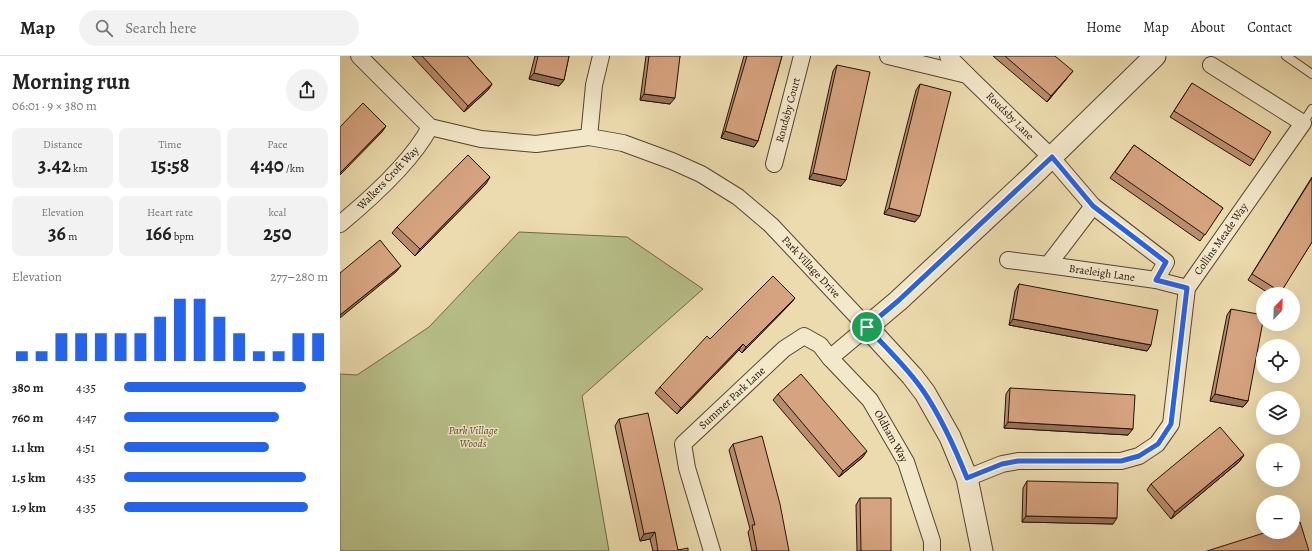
<!DOCTYPE html>
<meta charset="utf-8">
<style>
body{margin:0;font-family:Alegreya,serif;background:#f2f2f2;color:#222;height:100vh;display:flex;flex-direction:column;font-size:15px;white-space:nowrap}
*{box-sizing:border-box;margin:0}
p{font-size:13px;color:#767676}
.icon{flex:none;width:22px;height:22px;fill:none;stroke:currentColor;stroke-width:2;stroke-linecap:round;stroke-linejoin:round}
.map{position:relative;flex:1;overflow:hidden}
.drawer{display:flex;flex-direction:column;background:#fff;width:340px}
.drawer>*{flex:none}
.needle{width:26px;rotate:23deg}
.fabs{position:absolute;left:916px;top:231px;display:grid;gap:8px}
.fabs a{display:grid;place-items:center;width:44px;height:44px;border-radius:50%;background:#fff;box-shadow:0 4px 16px #0002;font-size:20px}
.pin{position:absolute;display:grid;place-items:center;width:34px;height:34px;color:#fff;margin:-17px;border:2px solid #fff;border-radius:50%;box-shadow:0 1px 4px #0007}
.round{display:grid;place-items:center;flex:none;width:42px;height:42px;border-radius:21px;background:#f2f2f2}
.head{display:flex;align-items:center;justify-content:space-between;height:68px;padding:0 12px}
h1{font-size:22px;font-weight:600;line-height:30px}
.metrics{display:grid;grid-template-columns:repeat(3,1fr);gap:6px;height:68px;padding:4px 12px}
.metrics div{display:grid;align-content:center;border-radius:8px;background:#f2f2f2;text-align:center}
.metrics b{font-size:20px;font-weight:600}
.metrics small{font-size:11px;font-weight:400}
.metrics p{font-size:11px}
.chart{height:112px;padding:8px 12px}
.chart p{display:flex;justify-content:space-between}
.chart svg{width:100%;height:72px;margin-top:4px;stroke:#2563eb;stroke-width:6}
ul{padding:0 12px;list-style:none;font-size:13px}
li{display:grid;grid-template-columns:64px 48px 1fr;align-items:center;height:30px}
li i{height:10px;border-radius:5px;background:#2563eb}
header{display:flex;align-items:center;gap:24px;box-sizing:border-box;height:56px;padding:0 20px;background:#fff;border-bottom:1px solid #e0e0e0}
header strong{font-size:19px}
nav{display:flex;gap:22px;margin-inline-start:auto;font-size:14px}
.search{width:280px;height:36px;background:#f2f2f2;display:flex;align-items:center;gap:10px;box-sizing:border-box;padding:0 14px;border-radius:22px;color:#767676;font-size:15px}
main{display:flex;flex:1;min-height:0}
.map>svg:first-child{display:block}
.green{fill:#b8c08a;stroke:#6d6947}
.lines{fill:none;stroke-linecap:round;stroke-linejoin:round}
.service-casing{stroke:#54442e;stroke-width:10}
.minor-casing{stroke:#54442e;stroke-width:18}
.tertiary-casing{stroke:#54442e;stroke-width:23}
.service{stroke:#f3e8ca;stroke-width:8}
.minor{stroke:#f3e8ca;stroke-width:16}
.tertiary{stroke:#f3e8ca;stroke-width:21}
.wall{fill:#b88c6e;stroke:#221204}
.shaded-wall{fill:#96725a;stroke:#221204}
.building{fill:#d6a380;stroke:#221204}
.route-casing{stroke:#fff;stroke-width:8}
.route{stroke:#2563eb;stroke-width:5}
.labels{text-anchor:middle;dominant-baseline:central;stroke-width:3;stroke-linejoin:round;paint-order:stroke}
.street-label{font-size:11px;fill:#221204;stroke:#f3e8ca}
.park-label{font-size:11px;font-style:italic;fill:#564f33;stroke:#f3e8ca}
</style>
<header>
<strong>Map</strong>
<div class="search"><svg class="icon" aria-label="search" viewBox="0 0 24 24"><circle cx="10" cy="10" r="6"/><path d="M15 15l6 6"/></svg>Search here</div>
<nav><a>Home</a><a>Map</a><a>About</a><a>Contact</a></nav>
</header>
<main>
<section class="drawer">
<div class="head"><div><h1>Morning run</h1><p>06:01 · 9 × 380 m</p></div><a class="round"><svg class="icon" aria-label="share" viewBox="0 0 24 24"><path d="M12 15V3M7 8l5-5 5 5M5 13v7h14v-7"/></svg></a></div>
<div class="metrics">
<div><p>Distance</p><b>3.42<small> km</small></b></div>
<div><p>Time</p><b>15:58</b></div>
<div><p>Pace</p><b>4:40<small> /km</small></b></div>
</div>
<div class="metrics">
<div><p>Elevation</p><b>36<small> m</small></b></div>
<div><p>Heart rate</p><b>166<small> bpm</small></b></div>
<div><p>kcal</p><b>250</b></div>
</div>
<div class="chart"><p><span>Elevation</span>277–280 m</p>
<svg viewBox="0 0 160 44" preserveAspectRatio="none"><path d="M5 44V38M15 44V38M25 44V27M35 44V27M45 44V27M55 44V27M65 44V27M75 44V17M85 44V6M95 44V6M105 44V17M115 44V27M125 44V38M135 44V38M145 44V27M155 44V27"/></svg>
</div>
<ul>
<li><b>380 m</b>4:35<i style="width:89%"></i></li>
<li><b>760 m</b>4:47<i style="width:76%"></i></li>
<li><b>1.1 km</b>4:51<i style="width:71%"></i></li>
<li><b>1.5 km</b>4:35<i style="width:89%"></i></li>
<li><b>1.9 km</b>4:35<i style="width:90%"></i></li>
</ul>
</section>
<div class="map">
<svg width="972" height="495" viewBox="0 0 972 495">
<rect width="100%" height="100%" fill="#ecdbae"/>
<filter id="stains"><feTurbulence type="fractalNoise" baseFrequency=".005" numOctaves="4"/><feColorMatrix values="0 0 0 0 .2 0 0 0 0 .09 0 0 0 0 .02 0 0 0 .5 -.17"/></filter>
<radialGradient id="worn" r=".72"><stop offset=".6" stop-color="#630" stop-opacity="0"/><stop offset="1" stop-color="#630" stop-opacity=".3"/></radialGradient>
<!-- green -->
<polygon class="green" points="179,176 287,181 363,233 242,340 269,495 0,495 0,318 17,319 89,271"/>
<g class="lines">
<!-- service casing -->
<g class="service-casing">
<g id="service">
<polyline points="946,0 972,18"/>
<polyline points="963,67 972,53"/>
</g>
</g>
<!-- minor casing -->
<g class="minor-casing">
<g id="minor">
<polyline points="548,0 627,19 711,101 753,150 708,209 668,204"/>
<polyline points="608,0 627,19"/>
<polyline points="90,71 141,83 196,88 249,81 283,87 332,105 361,118 398,141 431,169 527,271 490,302 480,289 464,280 444,293 343,388 347,412 372,495"/>
<polyline points="249,81 254,29 261,0"/>
<polyline points="434,108 462,0"/>
<polyline points="753,150 826,206 816,224"/>
<path d="M0,168C29,144 73,104 90,71L19,0"/>
<polyline points="708,209 816,224 847,232"/>
<polyline points="490,302 530,344 566,406 592,485 592,495"/>
<polyline points="627,422 662,408 678,405 781,405 799,400 817,388 831,368 847,232 963,67 871,9"/>
</g>
</g>
<!-- tertiary casing -->
<g class="tertiary-casing">
<polyline id="tertiary" points="642,495 627,422 610,381 585,337 572,320 527,271 558,245 690,122 815,0"/>
</g>
<!-- service -->
<use href="#service" class="service"/>
<!-- minor -->
<use href="#minor" class="minor"/>
<!-- tertiary -->
<use href="#tertiary" class="tertiary"/>
</g>
<!-- wall -->
<g class="wall">
<polygon points="72,0 127,0 152,28 148,34 124,56"/>
<polygon points="195,0 229,0 224,24 219,30 189,23"/>
<polygon points="306,0 340,0 330,48 300,44"/>
<polygon points="404,0 442,0 418,85 414,91 381,82"/>
<polygon points="653,0 715,0 728,21 707,46"/>
<polygon points="497,9 501,130 469,123 493,15"/>
<polygon points="852,27 914,104 910,110 830,61"/>
<polygon points="580,28 575,166 544,158 576,34"/>
<polygon points="794,89 883,152 860,185 770,122"/>
<polygon points="972,121 972,186 939,238 930,238 908,224"/>
<polygon points="146,128 75,200 52,177 57,171"/>
<polygon points="679,228 811,289 807,295 669,269 675,235"/>
<polygon points="455,242 450,248 402,297 399,294 337,358 315,337 320,331 370,283"/>
<polygon points="891,253 908,345 903,351 870,345 887,259"/>
<polygon points="670,332 788,379 664,372 666,338"/>
<polygon points="438,338 523,401 499,421 433,344"/>
<polygon points="279,363 338,494 348,495 313,495 310,483 300,485 275,370"/>
<polygon points="393,388 449,495 412,495 408,476 410,473 389,394"/>
<polygon points="904,399 899,406 831,463 807,434 811,428"/>
<polygon points="687,425 773,468 682,466 683,432"/>
<polygon points="520,442 551,495 517,495 516,449"/>
</g>
<!-- shaded-wall -->
<g class="shaded-wall">
<polygon points="733,15 728,21 707,46 711,40"/>
<polygon points="194,17 224,24 219,30 189,23"/>
<polygon points="152,28 148,34 124,56 128,50"/>
<polygon points="304,38 335,42 330,48 300,44"/>
<polygon points="46,70 42,76 0,119 0,117"/>
<polygon points="385,75 418,85 414,91 381,82"/>
<polygon points="473,117 506,124 501,130 469,123"/>
<polygon points="150,121 146,128 75,200 80,193"/>
<polygon points="549,152 580,160 575,166 544,158"/>
<polygon points="61,210 56,216 0,262 0,259"/>
<polygon points="455,242 450,248 402,297 406,291"/>
<polygon points="673,263 811,289 807,295 669,269"/>
<polygon points="403,288 399,294 337,358 341,352"/>
<polygon points="875,338 908,345 903,351 870,345"/>
<polygon points="668,366 793,373 788,379 664,372"/>
<polygon points="527,395 523,401 499,421 503,415"/>
<polygon points="904,399 899,406 831,463 835,456"/>
<polygon points="686,460 777,462 773,468 682,466"/>
<polygon points="315,476 310,483 300,485 304,478"/>
</g>
<!-- building -->
<g class="building">
<polygon points="82,0 127,0 152,28 128,50"/>
<polygon points="198,0 229,0 224,24 194,17"/>
<polygon points="309,0 340,0 335,42 304,38"/>
<polygon points="407,0 442,0 418,85 385,75"/>
<polygon points="665,0 715,0 733,15 711,40"/>
<polygon points="497,9 530,16 506,124 473,117"/>
<polygon points="852,27 931,76 914,104 834,55"/>
<polygon points="580,28 611,36 580,160 549,152"/>
<polygon points="23,47 46,70 0,117 0,71"/>
<polygon points="794,89 883,152 865,179 775,116"/>
<polygon points="128,99 150,121 80,193 57,171"/>
<polygon points="972,122 972,186 941,236 912,218"/>
<polygon points="40,184 61,210 0,259 0,217"/>
<polygon points="433,220 455,242 406,291 403,288 341,352 320,331 367,280 370,283"/>
<polygon points="679,228 818,254 811,289 673,263"/>
<polygon points="891,253 923,259 923,265 908,345 875,338"/>
<polygon points="461,318 527,395 503,415 438,338"/>
<polygon points="670,332 795,339 793,373 668,366"/>
<polygon points="308,357 338,494 348,492 348,495 318,495 315,476 304,478 279,363"/>
<polygon points="880,371 904,399 835,456 811,428"/>
<polygon points="422,380 440,448 449,495 417,495 412,469 415,469 393,388"/>
<polygon points="687,425 778,427 777,462 686,460"/>
<polygon points="520,442 551,442 551,495 521,495"/>
<polygon points="960,466 969,495 867,495 927,476 953,476 953,468"/>
</g>
<g class="lines">
<!-- route casing -->
<g class="route-casing">
<path id="route" d="M712,101L753,150L826,206L816,224L847,232L831,368L818,388L799,400L781,405H678L662,408L627,422C615,392 602,363 584,336C568,312 546,292 527,271L558,245Z"/>
</g>
<!-- route -->
<use href="#route" class="route"/>
</g>
<g class="labels">
<!-- street labels -->
<g class="street-label">
<text transform="translate(448 54) rotate(-75)">Roudsby Court</text>
<text transform="translate(670 60) rotate(45)">Roudsby Lane</text>
<text transform="translate(48 122) rotate(-46)">Walkers Croft Way</text>
<text transform="translate(881 183) rotate(-55)">Collins Meade Way</text>
<text transform="translate(471 211) rotate(47)">Park Village Drive</text>
<text transform="translate(762 217) rotate(8)">Braeleigh Lane</text>
<text transform="translate(392 342) rotate(-43)">Summer Park Lane</text>
<text transform="translate(551 380) rotate(61)">Oldham Way</text>
</g>
<!-- park labels -->
<g class="park-label">
<text x="133" y="374">Park Village<tspan x="133" dy="13">Woods</tspan></text>
</g>
</g>
<rect width="100%" height="100%" filter="url(#stains)"/>
<rect width="100%" height="100%" fill="url(#worn)"/>
</svg>
<div class="fabs">
<a><svg class="needle" viewBox="-14 -14 28 28"><path d="M0-13l5 13h-10z" fill="#e53935"/><path d="M0 13l5-13h-10z" fill="#767676"/></svg></a>
<a><svg class="icon" aria-label="locate" viewBox="0 0 24 24"><circle cx="12" cy="12" r="6"/><path d="M12 2v4M12 18v4M2 12h4M18 12h4"/></svg></a>
<a><svg class="icon" aria-label="layers" viewBox="0 0 24 24"><path d="M12 4l9 5-9 5-9-5zM3 14l9 5 9-5"/></svg></a>
<a>+</a>
<a>−</a>
</div>
<div class="pin" style="left:527px;top:271px;background:#1e9e55"><svg class="icon" aria-label="arrive" viewBox="0 0 24 24"><path d="M6 21V4h12l-3 4 3 4H6"/></svg></div>
</div>
</main>
